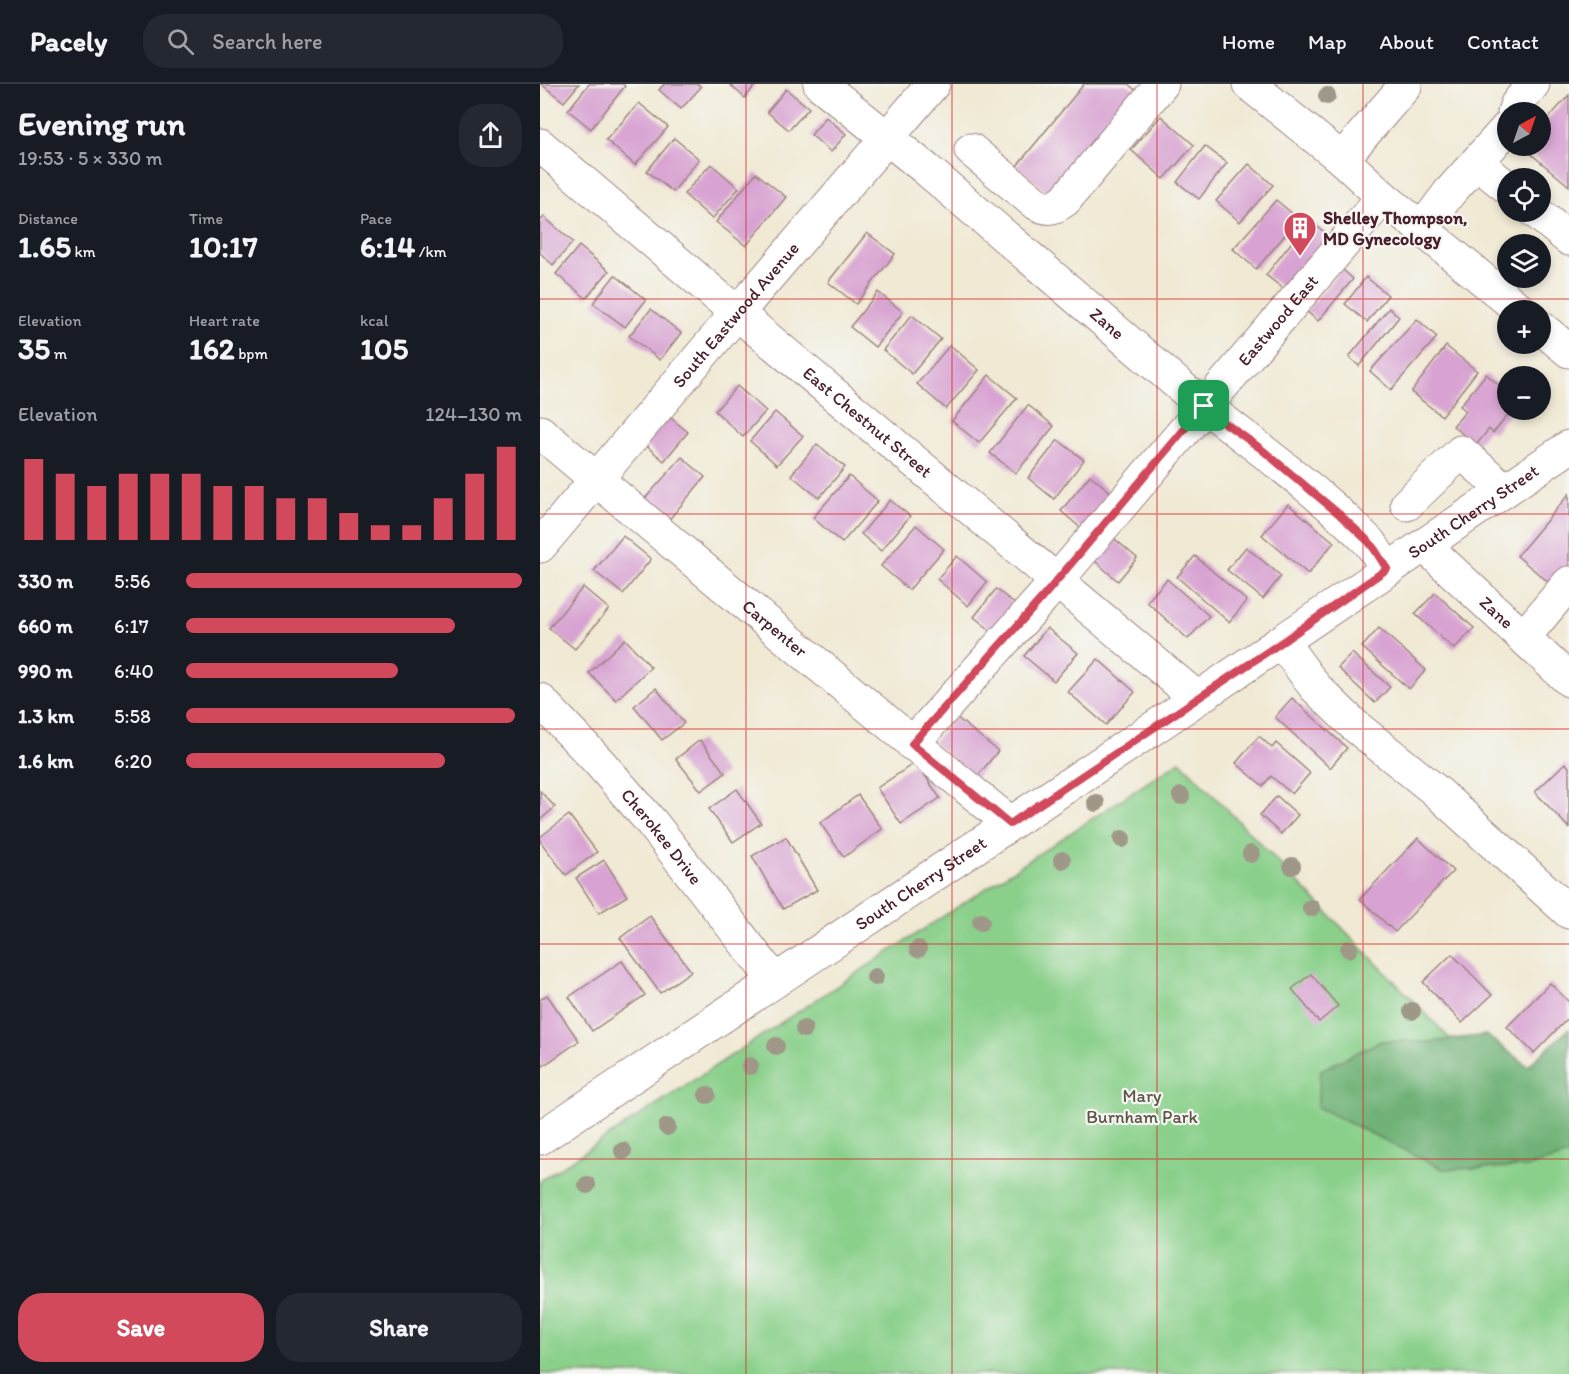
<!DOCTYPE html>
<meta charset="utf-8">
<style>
body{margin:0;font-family:Itim,sans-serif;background:#242831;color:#f1f3f6;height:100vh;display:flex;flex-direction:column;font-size:22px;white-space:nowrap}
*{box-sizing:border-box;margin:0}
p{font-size:20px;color:#9ea1a6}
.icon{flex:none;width:33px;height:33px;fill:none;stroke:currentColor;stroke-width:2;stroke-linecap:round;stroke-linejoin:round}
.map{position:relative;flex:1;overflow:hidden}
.side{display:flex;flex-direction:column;background:#171b24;width:540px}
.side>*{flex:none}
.needle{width:39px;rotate:40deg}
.tools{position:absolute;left:957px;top:18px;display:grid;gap:12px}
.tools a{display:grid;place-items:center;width:54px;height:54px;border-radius:50%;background:#171b24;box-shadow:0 3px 9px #0003;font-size:30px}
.pin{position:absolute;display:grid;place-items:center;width:51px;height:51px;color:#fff;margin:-26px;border-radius:12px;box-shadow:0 3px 9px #0006}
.round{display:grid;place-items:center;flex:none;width:63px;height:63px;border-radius:24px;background:#242831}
.head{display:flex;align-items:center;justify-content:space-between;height:102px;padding:0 18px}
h1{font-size:33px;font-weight:700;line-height:45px}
.stats{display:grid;grid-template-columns:repeat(3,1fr);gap:9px;height:102px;padding:6px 18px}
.stats div{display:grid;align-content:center}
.stats b{font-size:30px;font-weight:700}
.stats small{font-size:16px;font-weight:400}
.stats p{font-size:16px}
.chart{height:168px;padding:12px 18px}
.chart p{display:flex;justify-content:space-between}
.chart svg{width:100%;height:108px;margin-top:6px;stroke:#d1495b;stroke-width:6}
.primary-button{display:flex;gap:12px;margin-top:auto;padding:12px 18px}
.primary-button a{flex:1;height:69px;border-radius:24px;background:#d1495b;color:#fff;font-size:24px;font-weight:700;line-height:69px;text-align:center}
.primary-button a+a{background:#242831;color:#f1f3f6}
ul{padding:0 18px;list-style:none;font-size:20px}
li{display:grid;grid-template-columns:96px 72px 1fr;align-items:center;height:45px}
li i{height:15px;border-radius:8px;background:#d1495b}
header{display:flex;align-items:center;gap:36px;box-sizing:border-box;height:84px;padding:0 30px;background:#171b24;border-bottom:2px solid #363941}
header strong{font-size:28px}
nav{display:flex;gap:33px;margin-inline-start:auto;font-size:21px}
.search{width:420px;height:54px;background:#242831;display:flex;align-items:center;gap:15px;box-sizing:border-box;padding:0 21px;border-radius:24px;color:#9ea1a6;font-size:22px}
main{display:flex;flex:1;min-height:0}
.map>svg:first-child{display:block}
.green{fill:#8ad08b;stroke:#6a785b;stroke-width:1.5}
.forest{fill:#6fb277;stroke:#5c6851;stroke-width:1.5}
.building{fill:#d8a3d2}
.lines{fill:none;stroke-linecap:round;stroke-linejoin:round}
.minor-casing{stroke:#9d8480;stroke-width:35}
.major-casing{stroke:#9d8480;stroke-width:35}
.minor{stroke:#fff;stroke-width:33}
.major{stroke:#fff;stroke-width:33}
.tree{fill:#9f9787}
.route-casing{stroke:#fff;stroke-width:12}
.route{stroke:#d1495b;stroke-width:8}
.grid{fill:none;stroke:#d62828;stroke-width:1.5;stroke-opacity:0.55}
.labels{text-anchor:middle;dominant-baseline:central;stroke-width:4.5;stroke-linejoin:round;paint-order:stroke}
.poi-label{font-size:18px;font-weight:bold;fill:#4a1f2b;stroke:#f6f6f2;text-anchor:start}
.street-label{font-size:18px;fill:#4a1f2b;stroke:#f6f6f2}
.park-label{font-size:18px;fill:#5d5448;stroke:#f6f6f2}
</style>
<header>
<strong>Pacely</strong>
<div class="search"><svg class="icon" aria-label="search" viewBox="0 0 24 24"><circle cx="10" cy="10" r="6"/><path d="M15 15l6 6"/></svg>Search here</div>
<nav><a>Home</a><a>Map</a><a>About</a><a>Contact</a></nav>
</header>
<main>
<section class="side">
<div class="head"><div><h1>Evening run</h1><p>19:53 · 5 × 330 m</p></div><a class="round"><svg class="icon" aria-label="share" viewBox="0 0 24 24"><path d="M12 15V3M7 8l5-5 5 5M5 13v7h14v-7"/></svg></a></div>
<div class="stats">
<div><p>Distance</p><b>1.65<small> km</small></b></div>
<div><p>Time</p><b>10:17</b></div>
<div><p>Pace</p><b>6:14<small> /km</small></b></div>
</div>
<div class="stats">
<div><p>Elevation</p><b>35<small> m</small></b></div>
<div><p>Heart rate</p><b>162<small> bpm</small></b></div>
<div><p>kcal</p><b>105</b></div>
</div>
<div class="chart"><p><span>Elevation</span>124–130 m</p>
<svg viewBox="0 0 160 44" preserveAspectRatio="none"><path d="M5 44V11M15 44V17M25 44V22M35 44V17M45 44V17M55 44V17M65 44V22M75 44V22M85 44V27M95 44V27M105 44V33M115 44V38M125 44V38M135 44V27M145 44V17M155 44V6"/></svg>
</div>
<ul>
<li><b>330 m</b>5:56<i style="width:100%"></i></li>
<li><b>660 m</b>6:17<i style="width:80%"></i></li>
<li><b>990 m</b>6:40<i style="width:63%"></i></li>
<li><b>1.3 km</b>5:58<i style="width:98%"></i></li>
<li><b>1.6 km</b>6:20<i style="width:77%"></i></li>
</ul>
<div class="primary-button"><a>Save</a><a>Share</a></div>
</section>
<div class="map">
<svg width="1029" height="1290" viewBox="0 0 1029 1290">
<rect width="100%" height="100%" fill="#f6f6f2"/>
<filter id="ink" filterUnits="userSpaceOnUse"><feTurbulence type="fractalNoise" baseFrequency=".0167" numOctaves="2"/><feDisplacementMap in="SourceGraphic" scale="12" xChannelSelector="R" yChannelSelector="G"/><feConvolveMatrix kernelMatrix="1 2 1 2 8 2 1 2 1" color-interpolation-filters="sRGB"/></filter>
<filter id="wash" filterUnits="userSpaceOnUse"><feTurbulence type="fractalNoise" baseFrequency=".008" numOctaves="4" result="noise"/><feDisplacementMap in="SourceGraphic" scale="24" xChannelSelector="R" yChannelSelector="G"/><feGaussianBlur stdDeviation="1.35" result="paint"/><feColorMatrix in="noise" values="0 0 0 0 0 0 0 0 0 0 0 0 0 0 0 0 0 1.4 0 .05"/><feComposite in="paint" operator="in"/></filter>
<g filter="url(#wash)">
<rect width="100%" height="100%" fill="#f0e9d4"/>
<!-- green -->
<polygon class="green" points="640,677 985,1032 1029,986 1029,1290 0,1290 0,1097"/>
<!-- forest -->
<polygon class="forest" points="1029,945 1029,1071 987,1083 903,1085 777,1023 781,986 841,957 890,958 946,951 988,982"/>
<g id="blocks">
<!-- building -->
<g class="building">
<polygon points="1,0 39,0 24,18"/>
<polygon points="49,0 83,0 85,2 51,45 28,26"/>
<polygon points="124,0 158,0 161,3 141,25 119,6"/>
<polygon points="189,0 216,0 205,14"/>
<polygon points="544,0 588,0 599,9 513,113 476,83"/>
<polygon points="246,5 269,24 249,46 227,28"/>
<polygon points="1029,11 1029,102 984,64 986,62 1000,62 1000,44"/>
<polygon points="99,19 128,43 95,81 66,56"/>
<polygon points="621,32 654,61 624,95 591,66"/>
<polygon points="286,33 306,50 291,68 271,51"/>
<polygon points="134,54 159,75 133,108 107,87"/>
<polygon points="665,62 687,79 659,115 637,98"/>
<polygon points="171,80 199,104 172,135 144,110"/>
<polygon points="709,80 733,101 700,138 676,117"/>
<polygon points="216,89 246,113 206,162 176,138"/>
<polygon points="736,116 759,135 716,185 693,165"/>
<polygon points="4,133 33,158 13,181 0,169 0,137"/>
<polygon points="769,136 793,155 750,210 726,191"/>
<polygon points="327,149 355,170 316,220 288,198"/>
<polygon points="39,162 69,187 46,214 16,190"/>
<polygon points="802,185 813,195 778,237 766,227"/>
<polygon points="75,191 106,216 85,243 53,219"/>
<polygon points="826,193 848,211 827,238 805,220"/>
<polygon points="338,208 363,228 335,263 310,243"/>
<polygon points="849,224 859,233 819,282 809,273"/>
<polygon points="111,225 141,249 120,276 89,252"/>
<polygon points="372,231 401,255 372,290 343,266"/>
<polygon points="877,235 897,253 851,306 830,287"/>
<polygon points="410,261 439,286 406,325 377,300"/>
<polygon points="906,262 937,287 902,332 871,308"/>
<polygon points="946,290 968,309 968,326 972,326 953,349 949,345 936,361 913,342 926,327 920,322"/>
<polygon points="449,291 477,314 439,359 412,337"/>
<polygon points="197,302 226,327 203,353 175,327"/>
<polygon points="488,321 514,342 476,389 450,369"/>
<polygon points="235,328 263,352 237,381 210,357"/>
<polygon points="126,330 148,348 124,377 103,359"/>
<polygon points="518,356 544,376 514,415 488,394"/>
<polygon points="277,360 305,383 279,414 251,391"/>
<polygon points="142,373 165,393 127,438 103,417"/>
<polygon points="550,391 574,411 544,447 521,427"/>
<polygon points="309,392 338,417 302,459 273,434"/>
<polygon points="1029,410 1029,482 1012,501 977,472"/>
<polygon points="350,416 370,432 341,467 321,450"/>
<polygon points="748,420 794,458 768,490 722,451"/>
<polygon points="376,441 404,465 369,506 341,482"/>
<polygon points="569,450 597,474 578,497 550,473"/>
<polygon points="83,452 111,475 83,510 54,487"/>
<polygon points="706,463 741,492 723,515 687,486"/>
<polygon points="417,472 447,498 428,522 397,495"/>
<polygon points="655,472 707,517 689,538 637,493"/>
<polygon points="627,495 669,532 648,555 607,518"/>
<polygon points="43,503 69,525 35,565 9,544"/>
<polygon points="456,505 479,523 456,551 434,533"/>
<polygon points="895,509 934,544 914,565 875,530"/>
<polygon points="507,544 538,569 514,597 484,572"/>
<polygon points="839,544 886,586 869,605 822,563"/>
<polygon points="85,555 111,583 76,616 49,589"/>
<polygon points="812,569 850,603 835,619 798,584"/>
<polygon points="558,575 595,608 566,641 528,608"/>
<polygon points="116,604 144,639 122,656 94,622"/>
<polygon points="752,614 807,664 790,684 735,633"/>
<polygon points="415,632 458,667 436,694 393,659"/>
<polygon points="719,652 732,664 736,659 770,689 752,710 731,692 723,702 696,679"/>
<polygon points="160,656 185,689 161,707 136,675"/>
<polygon points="376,678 400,714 361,740 337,704"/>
<polygon points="1025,679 1029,683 1029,744 995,708"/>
<polygon points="197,705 221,739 193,758 169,725"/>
<polygon points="0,707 15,723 0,736"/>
<polygon points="318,711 342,745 304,773 280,739"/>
<polygon points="737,712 758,731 741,750 720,731"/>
<polygon points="29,731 57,768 26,791 0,757 0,753"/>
<polygon points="246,753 277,806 243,825 212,772"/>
<polygon points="878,754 913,787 855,848 820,815"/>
<polygon points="64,776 87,812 59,829 36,794"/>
<polygon points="110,832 151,887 120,909 80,854"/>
<polygon points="912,870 952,911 922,939 883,898"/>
<polygon points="82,877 105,911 52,947 29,913"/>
<polygon points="771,890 798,922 779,938 752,905"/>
<polygon points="1010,899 1029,918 1029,933 994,969 967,943"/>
<polygon points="7,911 39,957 0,984 0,916"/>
</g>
</g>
</g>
<g filter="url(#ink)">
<use href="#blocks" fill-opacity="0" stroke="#9d8480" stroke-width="1.5"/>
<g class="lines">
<!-- minor casing -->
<g class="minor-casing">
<g id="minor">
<path id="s1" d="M280,0L386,85L646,307C708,357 773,402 829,458L835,466L847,485"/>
<polyline points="974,28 977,20 993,0"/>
<path id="s2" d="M0,61L197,229L657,614"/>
<path d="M431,66L494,118C507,126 513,125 525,116L622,0"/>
<polyline points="802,75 865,2"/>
<polyline points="937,79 968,104"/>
<polyline points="996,128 1029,155"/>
<polyline points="882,145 909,109 968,43"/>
<path id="s3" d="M0,348C156,479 312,610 470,739"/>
<polyline points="867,420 921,368 965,406"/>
<path id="s4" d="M884,461L1029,596"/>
<path id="s5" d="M0,462L197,229L393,0"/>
<polyline points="983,554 1029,499"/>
<polyline points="742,558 775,603 814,641 897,708 1029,828"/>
<path id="s6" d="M0,616L59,678L112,739L235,897"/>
<path id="s7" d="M372,660L502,514L843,113"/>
<path id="s8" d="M0,1054L624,637L1029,363"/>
</g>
</g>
<!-- major casing -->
<g class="major-casing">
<g id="major">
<polyline points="709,0 802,75 843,113 980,226"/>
<polyline points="1000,243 1029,267"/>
</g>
</g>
<!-- minor -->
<use href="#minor" class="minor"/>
<!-- major -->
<use href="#major" class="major"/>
</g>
<!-- trees -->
<g class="tree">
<circle cx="787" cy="12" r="9"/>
<circle cx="641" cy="712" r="9"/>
<circle cx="556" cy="719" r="9"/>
<circle cx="582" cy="755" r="9"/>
<circle cx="711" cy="770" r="9"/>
<circle cx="522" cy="776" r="9"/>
<circle cx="752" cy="782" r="9"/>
<circle cx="771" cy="824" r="9"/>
<circle cx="441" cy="838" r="9"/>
<circle cx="378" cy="865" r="9"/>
<circle cx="809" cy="865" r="9"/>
<circle cx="335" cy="893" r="9"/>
<circle cx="872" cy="927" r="9"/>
<circle cx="264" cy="945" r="9"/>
<circle cx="236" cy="962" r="9"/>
<circle cx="210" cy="982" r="9"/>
<circle cx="167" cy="1011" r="9"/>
<circle cx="127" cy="1043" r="9"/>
<circle cx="83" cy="1067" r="9"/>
<circle cx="47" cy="1101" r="9"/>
</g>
</g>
<g class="lines" filter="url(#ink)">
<!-- route casing -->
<g class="route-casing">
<polygon id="route" points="664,322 682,337 720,364 799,430 829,458 835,466 847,485 742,558 470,740 372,660 502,514"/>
</g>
<!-- route -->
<use href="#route" class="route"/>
</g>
<!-- grid -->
<path class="grid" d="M206,0V1290M412,0V1290M617,0V1290M823,0V1290M0,215H1029M0,430H1029M0,645H1029M0,860H1029M0,1075H1029"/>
<!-- icons -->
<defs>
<g id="building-pin" transform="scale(1.725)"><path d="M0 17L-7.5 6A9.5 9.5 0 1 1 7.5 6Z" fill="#d1495b" stroke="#f6f6f2"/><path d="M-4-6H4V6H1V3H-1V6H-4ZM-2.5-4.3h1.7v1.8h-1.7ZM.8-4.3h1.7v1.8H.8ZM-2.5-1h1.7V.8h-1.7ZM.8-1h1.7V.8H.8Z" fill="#fff"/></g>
</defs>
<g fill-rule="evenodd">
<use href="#building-pin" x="760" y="144"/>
</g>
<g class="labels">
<!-- poi labels -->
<g class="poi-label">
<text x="783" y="134">Shelley Thompson,<tspan x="783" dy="21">MD Gynecology</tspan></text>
</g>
<!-- street labels -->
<g class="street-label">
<text stroke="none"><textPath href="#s5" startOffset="303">South Eastwood Avenue</textPath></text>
<text stroke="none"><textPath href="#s7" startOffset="560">Eastwood East</textPath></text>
<text stroke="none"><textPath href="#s1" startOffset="374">Zane</textPath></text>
<text stroke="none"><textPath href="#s2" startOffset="429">East Chestnut Street</textPath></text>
<text stroke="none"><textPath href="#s8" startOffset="1124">South Cherry Street</textPath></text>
<text stroke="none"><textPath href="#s4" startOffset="99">Zane</textPath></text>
<text stroke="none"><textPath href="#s3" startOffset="306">Carpenter</textPath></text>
<text stroke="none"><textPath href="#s6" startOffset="183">Cherokee Drive</textPath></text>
<text stroke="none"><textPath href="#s8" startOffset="458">South Cherry Street</textPath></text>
</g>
<!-- park labels -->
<g class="park-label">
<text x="602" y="1012">Mary<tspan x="602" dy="21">Burnham Park</tspan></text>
</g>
</g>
</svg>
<div class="tools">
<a><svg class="needle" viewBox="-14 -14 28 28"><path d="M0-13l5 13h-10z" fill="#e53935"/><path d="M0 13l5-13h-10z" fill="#9ea1a6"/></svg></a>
<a><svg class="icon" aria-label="locate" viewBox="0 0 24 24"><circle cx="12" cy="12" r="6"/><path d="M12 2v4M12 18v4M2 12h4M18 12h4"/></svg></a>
<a><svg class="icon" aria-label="layers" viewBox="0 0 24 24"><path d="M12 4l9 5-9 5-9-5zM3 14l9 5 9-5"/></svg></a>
<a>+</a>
<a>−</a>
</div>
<div class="pin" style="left:664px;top:322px;background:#1e9e55"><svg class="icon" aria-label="arrive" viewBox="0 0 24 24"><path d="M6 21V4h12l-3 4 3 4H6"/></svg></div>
</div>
</main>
